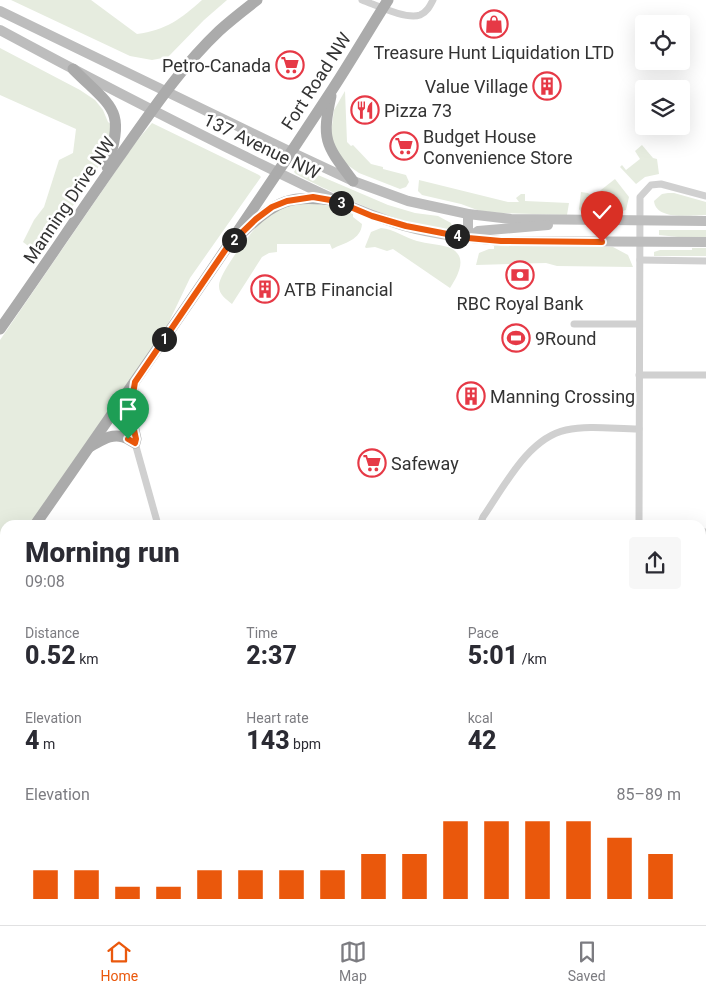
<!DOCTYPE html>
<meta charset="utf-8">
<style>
body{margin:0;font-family:Roboto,sans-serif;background:#f7f7f7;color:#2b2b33;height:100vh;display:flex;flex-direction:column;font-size:19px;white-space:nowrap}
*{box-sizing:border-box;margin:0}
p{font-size:16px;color:#7c7c81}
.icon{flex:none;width:28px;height:28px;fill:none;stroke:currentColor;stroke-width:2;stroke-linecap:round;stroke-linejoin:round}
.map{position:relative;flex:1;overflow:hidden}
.drawer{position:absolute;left:0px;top:520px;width:706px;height:405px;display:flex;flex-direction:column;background:#fff;border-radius:15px 15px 0 0;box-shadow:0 5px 20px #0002}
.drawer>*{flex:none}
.tools{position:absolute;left:635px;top:15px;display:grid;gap:10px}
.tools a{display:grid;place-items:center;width:55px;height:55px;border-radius:5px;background:#fff;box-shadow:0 5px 20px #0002;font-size:25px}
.pin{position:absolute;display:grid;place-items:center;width:42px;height:42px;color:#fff;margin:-51px -21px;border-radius:50% 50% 50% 0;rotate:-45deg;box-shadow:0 0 5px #0007}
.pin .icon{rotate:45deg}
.km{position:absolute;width:25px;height:25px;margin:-12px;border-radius:50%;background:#222;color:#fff;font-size:14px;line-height:25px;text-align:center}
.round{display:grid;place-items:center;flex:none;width:52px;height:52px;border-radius:5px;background:#f7f7f7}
.headline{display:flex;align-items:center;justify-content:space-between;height:85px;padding:0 25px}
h1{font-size:28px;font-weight:800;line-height:38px}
.metrics{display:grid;grid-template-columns:repeat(3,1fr);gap:8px;height:85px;padding:5px 25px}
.metrics div{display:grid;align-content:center}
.metrics b{font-size:25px;font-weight:800}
.metrics small{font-size:14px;font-weight:400}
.metrics p{font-size:14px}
.chart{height:140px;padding:10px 25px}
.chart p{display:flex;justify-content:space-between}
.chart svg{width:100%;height:90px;margin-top:5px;stroke:#ea580c;stroke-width:6}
.tab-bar{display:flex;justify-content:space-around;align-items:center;height:70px;border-top:1px solid #e1e1e2;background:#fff;font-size:14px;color:#7c7c81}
.tab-bar a{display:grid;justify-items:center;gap:2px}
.tab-bar .active{color:#ea580c}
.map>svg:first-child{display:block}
.green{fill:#e6ecdf}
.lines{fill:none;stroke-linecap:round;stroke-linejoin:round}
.minor{stroke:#d0d0d0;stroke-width:7}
.tertiary{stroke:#d0d0d0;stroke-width:9}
.secondary{stroke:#bdbdbd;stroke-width:10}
.primary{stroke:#ababab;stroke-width:11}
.route-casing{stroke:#fff;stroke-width:10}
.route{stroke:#ea580c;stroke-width:6}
.labels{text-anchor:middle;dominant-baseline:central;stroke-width:5;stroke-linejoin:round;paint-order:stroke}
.poi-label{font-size:18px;fill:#333;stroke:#fff;text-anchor:start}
.street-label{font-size:18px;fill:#333;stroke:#fff}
</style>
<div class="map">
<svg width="706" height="925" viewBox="0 0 706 925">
<rect width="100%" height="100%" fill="#fff"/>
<!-- green -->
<g class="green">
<path d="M11,0H91L137,34C166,30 181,19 202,0H227L204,20L168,57L152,60L130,56Z"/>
<polygon points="0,48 80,90 95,100 103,110 108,122 113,126 108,152 50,241 31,248 23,242 34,220 44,207 59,160 73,153 76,129 0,95"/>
<polygon points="345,91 347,142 351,146 353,145 371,164 383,167 383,169 406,175 409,182 406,187 400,189 359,173 346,164 330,141 334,110"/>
<polygon points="152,123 259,175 261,177 190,278 166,328 29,525 5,525 5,560 0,567 0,340 135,143"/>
<polygon points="642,145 653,158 657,159 659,174 645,177 636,184 620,167 622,165 626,170 640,159 635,151"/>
<path d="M297,166L388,205L415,213L438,216L451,223L452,227C433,241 317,186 296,174L294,172Z"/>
<polygon points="615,179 629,197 626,210 616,213 581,212 579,209 581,192 588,193 592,197"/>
<polygon points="419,180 508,202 519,202 516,198 521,194 525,194 525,201 569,203 567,215 500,213 480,211 461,204 422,195 418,191"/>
<path d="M668,193H674L706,202V215C692,215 656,221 654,201L662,194Z"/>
<path d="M303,202L331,206L353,214V217L362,224C361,240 344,243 332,249L330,244H277V252L269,253L262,257L232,304C226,299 219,295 219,286C218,274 256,224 267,216C277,209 291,204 303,202Z"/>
<path d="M381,228C394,229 405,238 417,241C427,244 438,244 448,247C469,255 459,274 450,288L393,249L387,251L375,247L366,248L365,247L371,232Z"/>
<polygon points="659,230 706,230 706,237 678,237 659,235"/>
<polygon points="494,246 613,247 628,255 633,267 557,266 546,263 476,265 479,253 489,249 494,249"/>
<polygon points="692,248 706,248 706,256 654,256 654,252 660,250 692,250"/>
</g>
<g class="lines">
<!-- minor -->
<g class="minor">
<path d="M362,0C376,5 406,20 420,15C427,12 430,6 433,0"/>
<polyline points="640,260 706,261"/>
<polyline points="574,324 639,324"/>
<polyline points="639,375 706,375"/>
<polyline points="135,443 158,525"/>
<path d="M480,525L483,517C504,487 528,438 566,430C589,425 615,429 639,429"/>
<polyline points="639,525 640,197 651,185 661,184 706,196"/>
<polyline points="701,532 706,532"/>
<polyline points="701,650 706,650"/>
<polyline points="701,917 706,913"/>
<polyline points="177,920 183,925"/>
<polyline points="198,925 202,920"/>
<polyline points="356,925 361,920"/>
<polyline points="694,925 699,920"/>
</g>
<!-- tertiary -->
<g class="tertiary">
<polyline points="701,779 706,778"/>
<polyline points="530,925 535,920"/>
</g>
<!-- secondary -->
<g class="secondary">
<polyline points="0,11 291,152 353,181 408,201 468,214 511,219 706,221"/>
<path d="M0,30C76,71 151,110 228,148C286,176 343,207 404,226C436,235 469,238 501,241L706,242"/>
<polyline points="468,238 478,231 548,225"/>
<polyline points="468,238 468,214"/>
<polyline points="0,746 5,755"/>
<polyline points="0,785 5,792"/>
<polyline points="0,809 5,829"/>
<polyline points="6,925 7,920"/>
<polyline points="23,925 24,920"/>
</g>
<!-- primary -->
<g class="primary">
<path d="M73,69C113,109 126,108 107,167"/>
<path d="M331,96C321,141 326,145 353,181"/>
<path d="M244,231C276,200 292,194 336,201"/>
<path d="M0,329C42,270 82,209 124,150C153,109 182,66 219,31C231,20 244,10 257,0"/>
<path d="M91,446C101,441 111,433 123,437C127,438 131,441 135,443L136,439L130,412L134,383"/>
<path d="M35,525C135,381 236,237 332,90C351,61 369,30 388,0"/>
<polyline points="0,575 5,568"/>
</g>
</g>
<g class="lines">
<!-- route casing -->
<g class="route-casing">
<polyline id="route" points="128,439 135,443 136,439 130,412 135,382 228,246 256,219 272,207 287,201 313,197 336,201 372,216 406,226 468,238 501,241 602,242"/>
</g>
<!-- route -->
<use href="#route" class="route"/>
</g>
<!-- icons -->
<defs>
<g id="shop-ring" transform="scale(1.4375)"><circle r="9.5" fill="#fff" stroke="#e63946" stroke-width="1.5"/><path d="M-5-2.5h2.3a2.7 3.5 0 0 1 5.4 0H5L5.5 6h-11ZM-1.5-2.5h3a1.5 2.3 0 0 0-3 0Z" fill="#e63946"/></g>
<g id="supermarket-ring" transform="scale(1.4375)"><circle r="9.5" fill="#fff" stroke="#e63946" stroke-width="1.5"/><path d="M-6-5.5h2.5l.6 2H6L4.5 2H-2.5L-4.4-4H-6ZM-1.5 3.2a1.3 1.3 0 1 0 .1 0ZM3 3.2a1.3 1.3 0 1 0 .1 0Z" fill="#e63946"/></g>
<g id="building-ring" transform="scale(1.4375)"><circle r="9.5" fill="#fff" stroke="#e63946" stroke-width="1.5"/><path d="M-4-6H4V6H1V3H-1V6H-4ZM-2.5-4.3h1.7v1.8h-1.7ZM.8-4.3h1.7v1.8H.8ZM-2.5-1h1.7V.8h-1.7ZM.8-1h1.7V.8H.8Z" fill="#e63946"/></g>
<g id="restaurant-ring" transform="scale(1.4375)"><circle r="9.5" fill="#fff" stroke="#e63946" stroke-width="1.5"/><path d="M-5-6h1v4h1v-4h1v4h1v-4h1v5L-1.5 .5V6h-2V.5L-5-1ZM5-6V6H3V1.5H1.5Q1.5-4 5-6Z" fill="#e63946"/></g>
<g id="bank-ring" transform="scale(1.4375)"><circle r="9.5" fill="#fff" stroke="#e63946" stroke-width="1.5"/><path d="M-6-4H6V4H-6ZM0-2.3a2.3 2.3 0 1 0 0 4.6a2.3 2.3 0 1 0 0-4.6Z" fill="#e63946"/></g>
<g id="stadium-ring" transform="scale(1.4375)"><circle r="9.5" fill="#fff" stroke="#e63946" stroke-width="1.5"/><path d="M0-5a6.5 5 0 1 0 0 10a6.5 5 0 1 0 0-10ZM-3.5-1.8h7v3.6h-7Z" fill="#e63946"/></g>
</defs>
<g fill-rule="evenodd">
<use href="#shop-ring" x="494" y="24"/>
<use href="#supermarket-ring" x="290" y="65"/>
<use href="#building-ring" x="547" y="86"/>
<use href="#restaurant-ring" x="365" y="110"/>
<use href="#supermarket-ring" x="404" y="146"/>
<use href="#bank-ring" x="520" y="275"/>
<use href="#building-ring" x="265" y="289"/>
<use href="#stadium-ring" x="516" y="338"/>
<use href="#building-ring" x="471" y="396"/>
<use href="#supermarket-ring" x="372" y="463"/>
</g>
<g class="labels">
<!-- poi labels -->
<g class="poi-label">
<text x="494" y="52" text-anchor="middle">Treasure Hunt Liquidation LTD</text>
<text x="271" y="65" text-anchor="end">Petro-Canada</text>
<text x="528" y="86" text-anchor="end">Value Village</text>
<text x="384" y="110">Pizza 73</text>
<text x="423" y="136">Budget House<tspan x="423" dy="21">Convenience Store</tspan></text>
<text x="284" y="289">ATB Financial</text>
<text x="520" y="303" text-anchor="middle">RBC Royal Bank</text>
<text x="535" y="338">9Round</text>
<text x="490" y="396">Manning Crossing</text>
<text x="391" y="463">Safeway</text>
</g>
<!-- street labels -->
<g class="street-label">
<text transform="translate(316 81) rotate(-57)">Fort Road NW</text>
<text transform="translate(262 146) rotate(26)">137 Avenue NW</text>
<text transform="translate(69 200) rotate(-56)">Manning Drive NW</text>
</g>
</g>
</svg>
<div class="tools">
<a><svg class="icon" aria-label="locate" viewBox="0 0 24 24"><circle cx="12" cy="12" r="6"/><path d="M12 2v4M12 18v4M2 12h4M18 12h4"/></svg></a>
<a><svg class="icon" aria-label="layers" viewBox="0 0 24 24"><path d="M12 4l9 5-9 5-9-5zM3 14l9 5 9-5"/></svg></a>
</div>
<div class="pin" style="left:128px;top:439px;background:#1e9e55"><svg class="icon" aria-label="arrive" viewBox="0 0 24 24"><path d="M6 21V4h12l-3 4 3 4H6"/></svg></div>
<div class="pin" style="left:602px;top:242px;background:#d93025"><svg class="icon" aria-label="check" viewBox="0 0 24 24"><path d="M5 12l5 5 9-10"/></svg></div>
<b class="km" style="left:164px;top:339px">1</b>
<b class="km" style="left:234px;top:240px">2</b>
<b class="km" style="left:341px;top:203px">3</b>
<b class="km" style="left:457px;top:236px">4</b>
<section class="drawer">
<div class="headline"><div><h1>Morning run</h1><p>09:08</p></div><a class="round"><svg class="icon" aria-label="share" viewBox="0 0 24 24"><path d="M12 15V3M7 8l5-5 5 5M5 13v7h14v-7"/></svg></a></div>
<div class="metrics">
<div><p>Distance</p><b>0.52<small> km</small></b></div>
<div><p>Time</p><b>2:37</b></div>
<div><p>Pace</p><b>5:01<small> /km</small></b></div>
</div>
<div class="metrics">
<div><p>Elevation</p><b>4<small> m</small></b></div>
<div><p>Heart rate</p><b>143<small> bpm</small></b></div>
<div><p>kcal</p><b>42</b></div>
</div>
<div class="chart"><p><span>Elevation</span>85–89 m</p>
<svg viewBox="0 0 160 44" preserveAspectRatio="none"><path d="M5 44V30M15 44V30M25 44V38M35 44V38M45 44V30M55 44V30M65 44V30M75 44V30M85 44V22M95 44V22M105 44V6M115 44V6M125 44V6M135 44V6M145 44V14M155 44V22"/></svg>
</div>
</section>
</div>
<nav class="tab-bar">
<a class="active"><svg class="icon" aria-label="home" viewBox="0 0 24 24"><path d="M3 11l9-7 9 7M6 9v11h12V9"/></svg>Home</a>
<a><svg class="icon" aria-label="map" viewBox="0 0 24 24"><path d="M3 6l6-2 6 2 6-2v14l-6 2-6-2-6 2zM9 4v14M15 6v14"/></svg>Map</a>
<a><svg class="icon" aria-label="saved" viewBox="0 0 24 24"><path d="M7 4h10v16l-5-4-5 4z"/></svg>Saved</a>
</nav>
